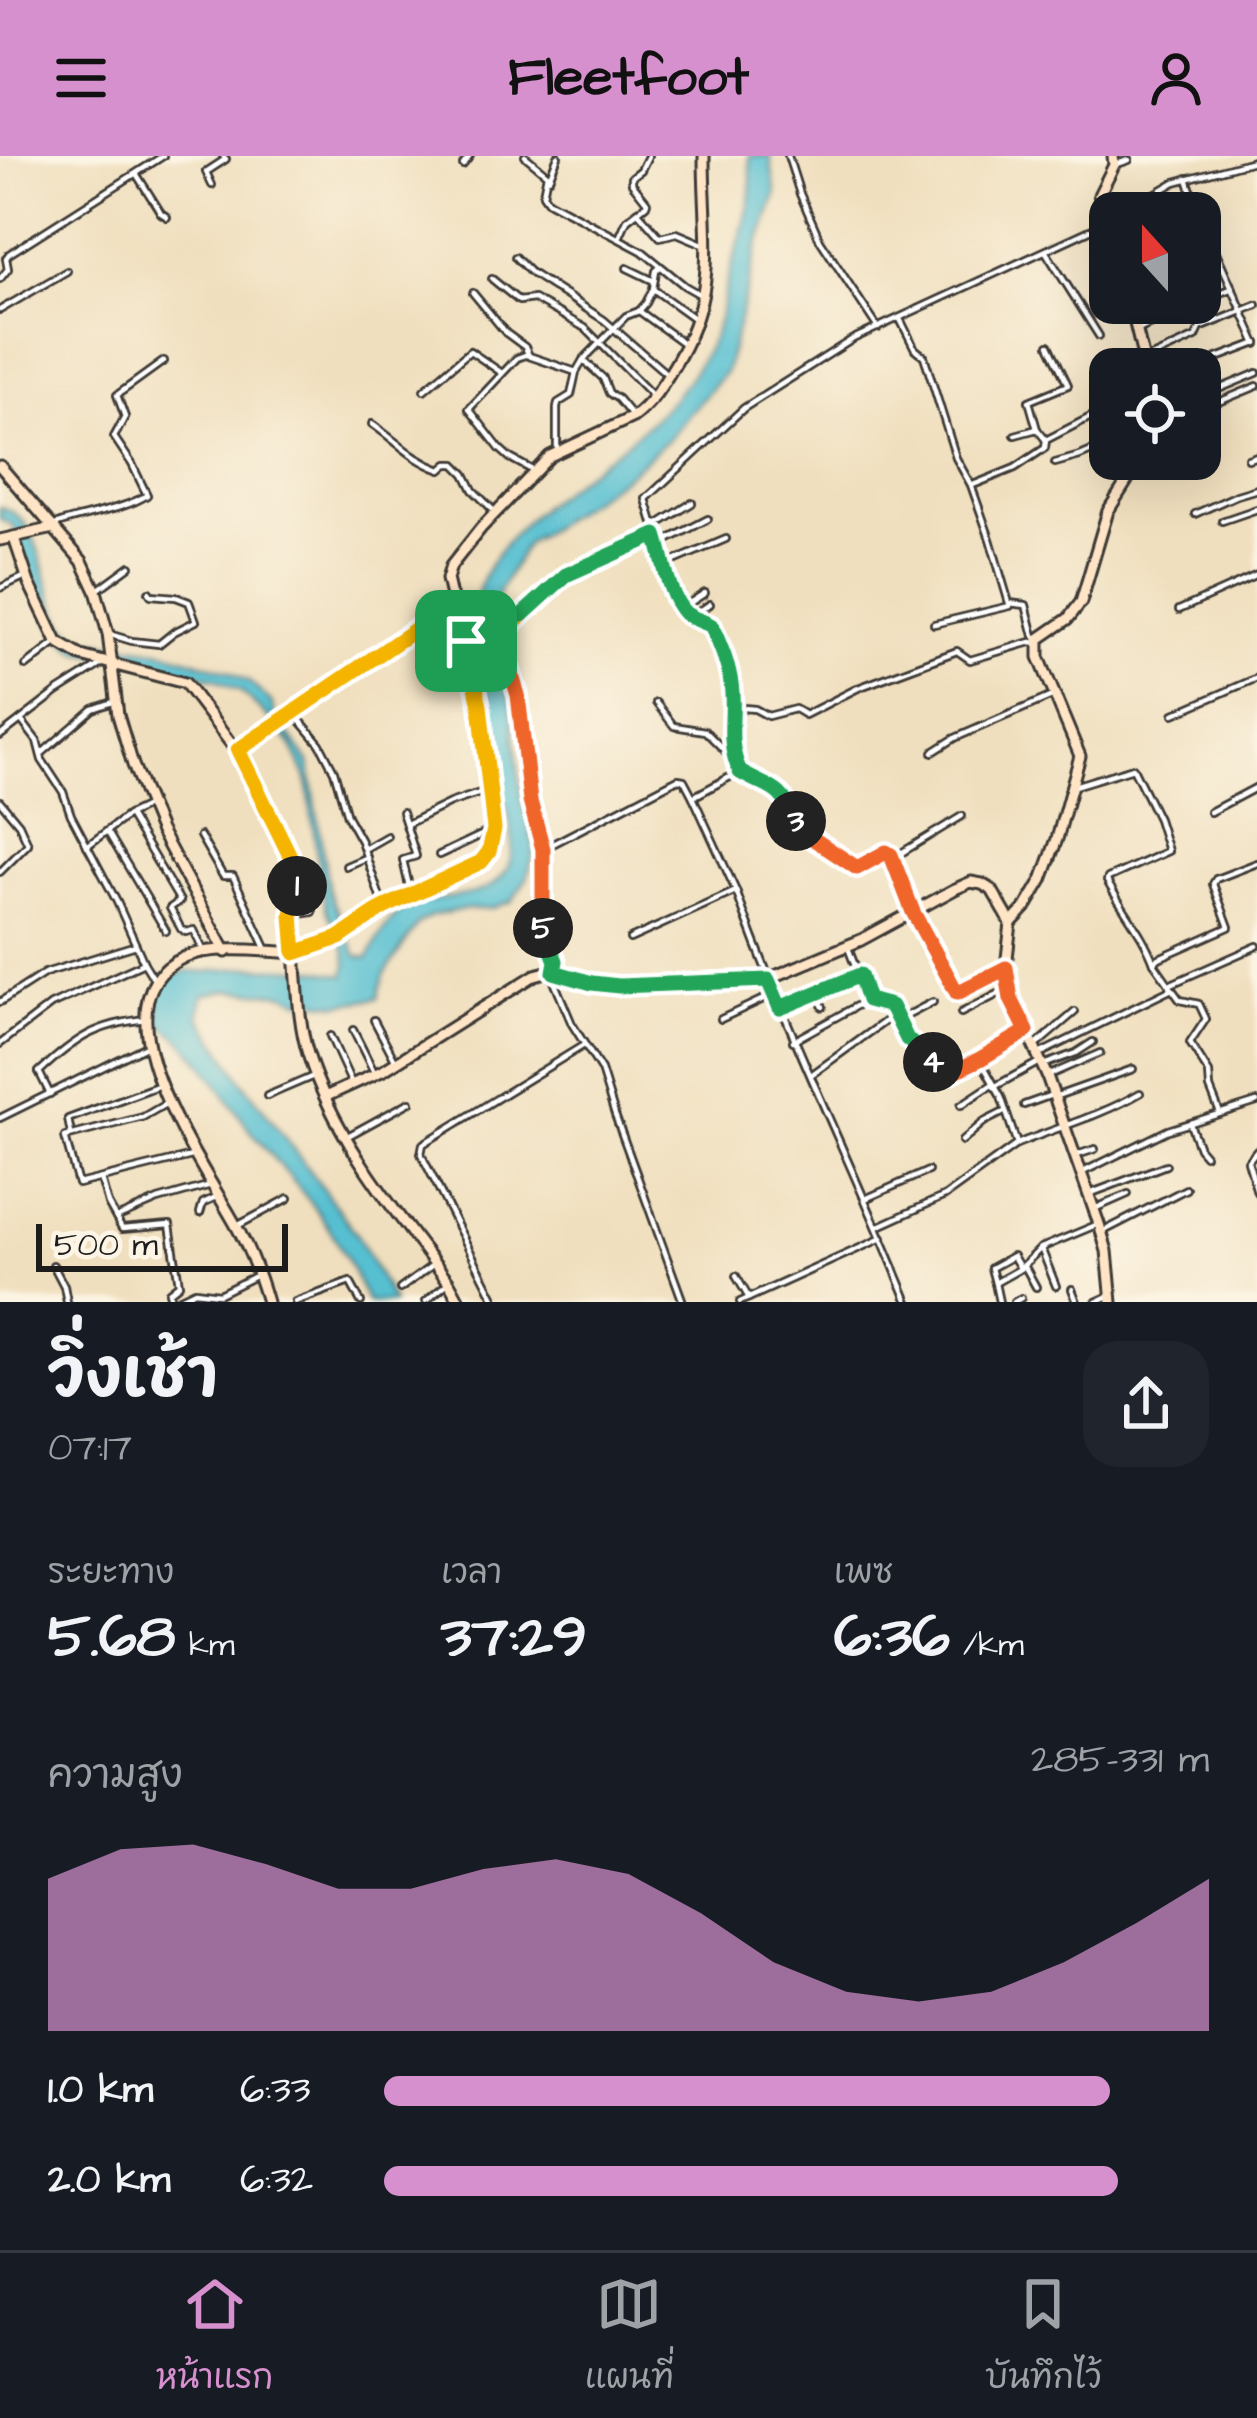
<!DOCTYPE html>
<html lang="th">
<meta charset="utf-8">
<style>
body{margin:0;font-family:"Architects Daughter","Playpen Sans Thai",sans-serif;background:#20242c;color:#f1f3f6;height:100vh;display:flex;flex-direction:column;font-size:45px;white-space:nowrap}
*{box-sizing:border-box;margin:0}
p{font-size:39px;color:#9ea1a6}
.icon{flex:none;width:66px;height:66px;fill:none;stroke:currentColor;stroke-width:2;stroke-linecap:round;stroke-linejoin:round}
.map{position:relative;height:1146px;overflow:hidden}
.details{display:flex;flex-direction:column;background:#171b24;flex:1}
.details>*{flex:none}
.needle{width:78px;rotate:339deg}
.fabs{position:absolute;left:1089px;top:36px;display:grid;gap:24px}
.fabs a{display:grid;place-items:center;width:132px;height:132px;border-radius:24px;background:#171b24;box-shadow:0 12px 48px #0002;font-size:60px}
.scale{position:absolute;left:36px;bottom:30px;width:252px;box-sizing:border-box;padding-left:12px;border:6px solid #1c1c1c;border-top:0;font-size:33px;line-height:42px;white-space:nowrap;color:#1c1c1c;-webkit-text-stroke:9px #fcf5e5;paint-order:stroke}
.pin{position:absolute;display:grid;place-items:center;width:102px;height:102px;color:#fff;margin:-51px;border-radius:24px;box-shadow:0 6px 18px #0006}
.km{position:absolute;width:60px;height:60px;margin:-30px;border-radius:50%;background:#222;color:#fff;font-size:33px;line-height:60px;text-align:center}
.round{display:grid;place-items:center;flex:none;width:126px;height:126px;border-radius:36px;background:#20242c}
.overview{display:flex;align-items:center;justify-content:space-between;height:204px;padding:0 48px}
h1{font-size:66px;font-weight:700;line-height:90px}
.figures{display:grid;grid-template-columns:repeat(3,1fr);gap:18px;height:204px;padding:12px 48px}
.figures div{display:grid;align-content:center}
.figures b{font-size:60px;font-weight:700}
.figures small{font-size:33px;font-weight:400}
.figures p{font-size:33px}
.chart{height:336px;padding:24px 48px}
.chart p{display:flex;justify-content:space-between}
.chart svg{width:100%;height:216px;margin-top:12px;fill:#d690ce;opacity:.7}
ul{padding:0 48px;list-style:none;font-size:39px}
li{display:grid;grid-template-columns:192px 144px 1fr;align-items:center;height:90px}
li i{height:30px;border-radius:15px;background:#d690ce}
header{display:flex;justify-content:space-between;align-items:center;height:156px;padding:0 48px;background:#d690ce;color:#111;font-size:54px;font-weight:700}
.dock{display:flex;justify-content:space-around;align-items:center;height:168px;border-top:3px solid #363941;background:#171b24;font-size:33px;color:#9ea1a6}
.dock a{display:grid;justify-items:center;gap:6px}
.dock .active{color:#d690ce}
.map>svg:first-child{display:block}
.water{fill:#56c0d1;stroke:#396e76;stroke-width:3}
.lines{fill:none;stroke-linecap:round;stroke-linejoin:round}
.street-casing{stroke:#3c3934;stroke-width:10}
.secondary-casing{stroke:#3c3934;stroke-width:15}
.street{stroke:#fff;stroke-width:4.5}
.secondary{stroke:#ffe4c6;stroke-width:9}
.split-1-casing{stroke:#fff;stroke-width:24}
.split-2-casing{stroke:#fff;stroke-width:24}
.split-3-casing{stroke:#fff;stroke-width:24}
.split-4-casing{stroke:#fff;stroke-width:24}
.split-5-casing{stroke:#fff;stroke-width:24}
.split-6-casing{stroke:#fff;stroke-width:24}
.split-1{stroke:#f5b400;stroke-width:15}
.split-2{stroke:#f5b400;stroke-width:15}
.split-3{stroke:#22a559;stroke-width:15}
.split-4{stroke:#f0652b;stroke-width:15}
.split-5{stroke:#22a559;stroke-width:15}
.split-6{stroke:#f0652b;stroke-width:15}
</style>
<header><svg class="icon" aria-label="menu" viewBox="0 0 24 24"><path d="M4 6h16M4 12h16M4 18h16"/></svg>Fleetfoot<svg class="icon" aria-label="person" viewBox="0 0 24 24"><circle cx="12" cy="8" r="4"/><path d="M4 21q1-7 8-7t8 7"/></svg></header>
<div class="map">
<svg width="1257" height="1146" viewBox="0 0 1257 1146">
<rect width="100%" height="100%" fill="#fcf5e5"/>
<filter id="ink" filterUnits="userSpaceOnUse"><feTurbulence type="fractalNoise" baseFrequency=".00833" numOctaves="2"/><feDisplacementMap in="SourceGraphic" scale="24" xChannelSelector="R" yChannelSelector="G"/><feConvolveMatrix kernelMatrix="1 2 1 2 8 2 1 2 1" color-interpolation-filters="sRGB"/></filter>
<filter id="wash" filterUnits="userSpaceOnUse"><feTurbulence type="fractalNoise" baseFrequency=".004" numOctaves="4" result="noise"/><feDisplacementMap in="SourceGraphic" scale="48" xChannelSelector="R" yChannelSelector="G"/><feGaussianBlur stdDeviation="2.7" result="paint"/><feColorMatrix in="noise" values="0 0 0 0 0 0 0 0 0 0 0 0 0 0 0 0 0 1.4 0 .05"/><feComposite in="paint" operator="in"/></filter>
<g filter="url(#wash)">
<rect width="100%" height="100%" fill="#f0dfbe"/>
<!-- water -->
<path class="water" d="M749,0H770L776,39L758,90L726,215L667,285L628,318L526,388L498,437L495,467L511,547L522,646L535,694L527,722L512,745L492,752L459,754L431,760L418,768L384,819L378,842L339,848L299,844L286,838L227,834L203,839L200,860L243,926L356,1077L393,1146H367C353,1115 338,1083 317,1055C297,1027 272,1002 251,975C224,942 198,889 160,868L158,839L166,823L186,815L205,816L249,811L310,813L345,819L347,807L345,793L327,755L321,730L307,623L292,590L272,565L241,536L215,523L162,509L79,496C45,479 27,410 16,375L11,368L0,363V351C45,363 41,430 62,465C67,473 77,478 84,484L163,495L228,515L250,527L271,546L275,558L309,606L329,735L357,800L368,802C377,787 385,768 399,757C430,734 485,750 506,715C522,688 502,639 495,609C491,588 493,566 489,545C482,506 466,459 484,420C508,370 571,328 615,295C655,266 695,224 714,178C722,159 724,136 730,116C737,91 748,63 751,37C752,25 750,12 749,0Z"/>
</g>
<g filter="url(#ink)">
<g class="lines">
<!-- street casing -->
<g class="street-casing">
<g id="street">
<polyline points="525,0 547,18 543,38 548,45 642,95 685,130 699,138"/>
<polyline points="788,0 800,38 820,84 878,172"/>
<polyline points="463,9 470,0"/>
<polyline points="1114,9 1129,4"/>
<polyline points="137,19 161,57 167,61"/>
<polyline points="549,22 558,0"/>
<polyline points="1187,22 1198,57"/>
<polyline points="212,29 206,16 226,3 223,0"/>
<polyline points="638,56 660,81 677,77 703,88"/>
<polyline points="1122,57 1175,26 1257,4"/>
<polyline points="1146,57 1169,43"/>
<polyline points="1200,60 1257,188"/>
<polyline points="619,82 627,64 646,49 647,46 632,27 632,21 641,14 648,0"/>
<polyline points="1046,96 1099,180"/>
<polyline points="515,101 531,117 604,164 668,219"/>
<polyline points="627,112 654,125"/>
<polyline points="0,123 8,113 6,102 9,98 163,0"/>
<polyline points="492,123 519,145 534,143 585,172 654,241"/>
<polyline points="653,133 692,161"/>
<polyline points="473,137 506,177 525,191 529,200 576,216"/>
<polyline points="1200,145 1233,132"/>
<polyline points="0,154 67,115"/>
<polyline points="639,155 683,187"/>
<polyline points="900,163 915,193 924,200 956,302 971,329 990,383 1009,447 1026,449 1034,480 1039,483"/>
<polyline points="1136,175 1196,147"/>
<polyline points="528,198 517,202 469,253 500,293 510,302 534,315"/>
<polyline points="583,204 603,222 609,237 618,243 633,261"/>
<polyline points="1145,204 1196,181 1200,172 1257,149"/>
<polyline points="1207,206 1257,187"/>
<polyline points="1101,229 1104,231 1110,227"/>
<polyline points="424,234 470,195 502,217"/>
<polyline points="1200,241 1257,217"/>
<polyline points="1221,245 1257,230"/>
<path d="M372,268C398,286 411,303 441,314L448,308H455L465,318L473,334L494,355"/>
<polyline points="1037,273 1029,245 1068,229 1049,189"/>
<polyline points="1015,279 1037,273 1045,283"/>
<polyline points="557,296 557,252 558,247 571,239 576,216 583,204 626,160 639,155 646,147 653,133 656,115 660,111"/>
<polyline points="1248,303 1257,300"/>
<polyline points="1055,307 1080,300 1110,287"/>
<polyline points="973,329 1015,312 1045,292 1046,284 1110,251"/>
<polyline points="1195,358 1237,339 1257,333"/>
<polyline points="1222,365 1257,353"/>
<polyline points="653,368 660,367 692,347"/>
<path d="M52,370C82,358 122,355 147,339L132,308L114,281L125,261L117,239L164,205"/>
<polyline points="660,388 708,363"/>
<polyline points="665,409 726,383"/>
<polyline points="0,432 26,420"/>
<polyline points="96,435 130,410"/>
<polyline points="682,452 705,437"/>
<polyline points="1179,454 1257,419"/>
<polyline points="691,461 710,448"/>
<polyline points="934,468 1010,450"/>
<polyline points="503,474 509,510 518,539 531,645 543,693 541,770 556,805 553,823 572,868 601,914 615,959 683,1146"/>
<polyline points="112,479 132,485 159,488 174,476 196,465 189,446 176,441 151,439 149,436"/>
<polyline points="471,484 506,473 566,419 656,379"/>
<polyline points="26,510 57,486"/>
<polyline points="656,547 674,570 705,575 726,596 731,596"/>
<polyline points="732,551 755,553 768,560 795,553 805,559 858,532 957,495 970,504 1031,486 1038,487"/>
<polyline points="293,556 320,588 334,615 347,660 361,685 383,750"/>
<polyline points="1174,558 1257,522"/>
<polyline points="21,564 37,585 42,604 63,636 71,659 117,746 144,807 155,825"/>
<polyline points="0,580 57,536 103,507"/>
<polyline points="238,594 416,473 456,458"/>
<polyline points="933,596 955,582 1052,540"/>
<polyline points="41,598 93,553 113,546"/>
<path d="M1074,630L1133,612L1158,663L1168,695L1108,722L1107,725C1122,753 1143,777 1154,807"/>
<polyline points="0,645 19,668 28,688 0,716"/>
<polyline points="402,656 416,700 403,704 411,739"/>
<polyline points="1210,656 1257,631"/>
<polyline points="129,659 180,745 170,752 181,773 186,776 194,774 204,796"/>
<polyline points="407,668 450,647 489,634"/>
<polyline points="107,675 166,775"/>
<polyline points="200,680 223,720 233,720 267,794"/>
<polyline points="87,690 128,659 147,650"/>
<polyline points="366,692 387,680"/>
<polyline points="543,693 678,623 684,624 693,641"/>
<polyline points="439,699 494,673"/>
<polyline points="893,702 962,660"/>
<polyline points="346,710 367,701"/>
<polyline points="736,735 693,641 739,616"/>
<polyline points="293,759 313,756"/>
<path d="M630,783L736,735C786,875 852,1008 908,1146"/>
<path d="M847,789L868,844L891,850C904,882 922,899 951,917L980,903L1024,877"/>
<path d="M1006,812L957,837L913,756L891,699L885,696L857,712L851,709L803,676L780,636L740,616C725,582 736,561 731,527C728,507 720,489 713,470L688,460L674,437L646,343L744,252L853,183L1105,67"/>
<polyline points="1168,827 1154,807 1159,802 1229,771 1213,728 1216,723 1257,707"/>
<polyline points="817,837 823,851"/>
<polyline points="0,846 45,817 136,789"/>
<polyline points="780,852 858,819"/>
<polyline points="961,857 1008,833"/>
<polyline points="721,863 774,838"/>
<polyline points="374,864 396,906"/>
<polyline points="897,865 933,846"/>
<polyline points="353,874 375,918"/>
<polyline points="330,880 352,928"/>
<polyline points="793,885 867,844"/>
<polyline points="0,888 51,849 144,807"/>
<polyline points="1035,890 1075,856"/>
<polyline points="1039,898 1172,833"/>
<path d="M980,903L1001,941L1017,988C1058,971 1101,960 1140,937"/>
<polyline points="1043,909 1076,897 1093,886"/>
<polyline points="811,919 894,859"/>
<polyline points="1047,920 1100,897"/>
<polyline points="994,931 1041,905"/>
<path d="M50,938L39,916C76,882 96,868 147,863"/>
<polyline points="267,940 316,919"/>
<polyline points="1054,941 1133,913"/>
<polyline points="167,947 143,961 65,981 78,1028 192,1000"/>
<polyline points="961,949 993,928"/>
<polyline points="1024,949 1052,939"/>
<polyline points="1220,957 1210,932 1209,917 1190,887 1206,863 1199,848 1180,844 1169,829 1257,790"/>
<polyline points="0,962 150,888"/>
<polyline points="1190,968 1199,992 1205,999"/>
<polyline points="71,978 68,963 160,929"/>
<polyline points="346,981 410,946"/>
<polyline points="962,985 984,966 1006,955"/>
<polyline points="1257,994 1248,1005 1257,1036"/>
<polyline points="1074,1000 1095,993"/>
<polyline points="1081,1017 1168,974 1257,946"/>
<polyline points="101,1023 108,1048 122,1073 170,1069 179,1128 169,1136 172,1146"/>
<polyline points="1089,1038 1166,1009"/>
<polyline points="865,1043 928,1015"/>
<polyline points="1094,1053 1128,1038"/>
<polyline points="200,1057 203,1047 216,1041"/>
<polyline points="116,1062 158,1044 211,1029"/>
<polyline points="237,1070 289,1042"/>
<polyline points="877,1071 945,1040 1016,989"/>
<polyline points="1102,1076 1186,1033"/>
<polyline points="1041,1092 1056,1130"/>
<polyline points="53,1109 64,1130 67,1146"/>
<polyline points="1024,1109 1036,1131"/>
<polyline points="736,1120 749,1142"/>
<polyline points="995,1127 991,1112 1013,1100 1020,1112"/>
<polyline points="400,1133 434,1108"/>
<polyline points="1072,1133 1077,1146"/>
<polyline points="426,1145 449,1126"/>
<polyline points="172,1146 195,1135 219,1138 259,1118"/>
<polyline points="295,1146 350,1126 361,1146"/>
<polyline points="496,1146 421,998 423,988 584,889"/>
<polyline points="740,1146 882,1082"/>
<polyline points="999,1146 995,1127 1020,1113 1041,1092 1096,1069"/>
<polyline points="1014,1146 1021,1142"/>
<polyline points="1096,1146 1111,1139"/>
</g>
</g>
<!-- secondary casing -->
<g class="secondary-casing">
<g id="secondary">
<polyline points="1110,76 1099,39 1114,9 1113,0"/>
<polyline points="1130,147 1146,213"/>
<polyline points="0,310 82,405 96,435 108,478 118,559 133,609 160,674 226,796"/>
<path d="M14,382L29,427L57,486L81,500L185,527L244,605L296,712L298,724L293,759L295,797L339,782L383,752L468,713L481,705L489,696L494,673L480,550L467,485L450,436L447,423L451,410L481,372L550,300L633,261C651,248 662,230 674,210C720,135 704,83 704,0"/>
<polyline points="0,384 54,372"/>
<polyline points="1011,767 1026,751 1042,724 1057,683 1080,600 1039,501 1039,483 1068,463 1081,446 1108,355 1132,317 1136,303"/>
<polyline points="327,940 384,914 535,819 546,816 619,831 768,823 861,784 955,733 971,726 982,728 992,734 1011,767 1006,811 1008,833 1047,920 1099,1068 1107,1095 1112,1146"/>
<path d="M267,1146C260,1122 252,1099 240,1077C211,1020 82,846 185,801C213,789 264,795 295,797C298,830 298,866 308,898C335,984 396,1056 449,1126L460,1146"/>
</g>
</g>
<!-- street -->
<use href="#street" class="street"/>
<!-- secondary -->
<use href="#secondary" class="secondary"/>
</g>
</g>
<g class="lines" filter="url(#ink)">
<!-- split-1 casing -->
<g class="split-1-casing">
<polyline id="split-1" points="297,730 292,759 295,797 339,782 383,752 468,712 481,706 489,696 494,673 480,550 466,485"/>
</g>
<!-- split-2 casing -->
<g class="split-2-casing">
<polyline id="split-2" points="297,730 296,712 238,594 416,473 457,457 466,485 506,473 522,459"/>
</g>
<!-- split-3 casing -->
<g class="split-3-casing">
<path id="split-3" d="M522,459L566,419L656,379C664,402 667,438 685,457C692,463 704,465 712,470C720,489 728,507 731,527C736,561 725,582 740,616C771,634 780,628 796,665"/>
</g>
<!-- split-4 casing -->
<g class="split-4-casing">
<polyline id="split-4" points="796,665 803,676 857,712 886,696 891,699 913,756 957,837 1006,812 1011,843 1027,875 980,903 951,917 933,906"/>
</g>
<!-- split-5 casing -->
<g class="split-5-casing">
<polyline id="split-5" points="543,772 556,805 554,816 592,827 619,830 768,824 780,852 860,819 868,844 891,850 907,883 933,906"/>
</g>
<!-- split-6 casing -->
<g class="split-6-casing">
<polyline id="split-6" points="466,485 503,474 509,510 518,539 530,645 543,693 543,772"/>
</g>
<!-- split-1 -->
<use href="#split-1" class="split-1"/>
<!-- split-2 -->
<use href="#split-2" class="split-2"/>
<!-- split-3 -->
<use href="#split-3" class="split-3"/>
<!-- split-4 -->
<use href="#split-4" class="split-4"/>
<!-- split-5 -->
<use href="#split-5" class="split-5"/>
<!-- split-6 -->
<use href="#split-6" class="split-6"/>
</g>
</svg>
<div class="fabs">
<a><svg class="needle" viewBox="-14 -14 28 28"><path d="M0-13l5 13h-10z" fill="#e53935"/><path d="M0 13l5-13h-10z" fill="#9ea1a6"/></svg></a>
<a><svg class="icon" aria-label="locate" viewBox="0 0 24 24"><circle cx="12" cy="12" r="6"/><path d="M12 2v4M12 18v4M2 12h4M18 12h4"/></svg></a>
</div>
<div class="scale">500 m</div>
<div class="pin" style="left:466px;top:485px;background:#1e9e55"><svg class="icon" aria-label="arrive" viewBox="0 0 24 24"><path d="M6 21V4h12l-3 4 3 4H6"/></svg></div>
<b class="km" style="left:297px;top:730px">1</b>
<b class="km" style="left:796px;top:665px">3</b>
<b class="km" style="left:933px;top:906px">4</b>
<b class="km" style="left:543px;top:772px">5</b>
</div>
<section class="details">
<div class="overview"><div><h1>วิ่งเช้า</h1><p>07:17</p></div><a class="round"><svg class="icon" aria-label="share" viewBox="0 0 24 24"><path d="M12 15V3M7 8l5-5 5 5M5 13v7h14v-7"/></svg></a></div>
<div class="figures">
<div><p>ระยะทาง</p><b>5.68<small> km</small></b></div>
<div><p>เวลา</p><b>37:29</b></div>
<div><p>เพซ</p><b>6:36<small> /km</small></b></div>
</div>
<div class="chart"><p><span>ความสูง</span>285–331 m</p>
<svg viewBox="0 0 160 44" preserveAspectRatio="none"><path d="M0 44V13L10 7L20 6L30 10L40 15L50 15L60 11L70 9L80 12L90 20L100 30L110 36L120 38L130 36L140 30L150 22L160 13V44z"/></svg>
</div>
<ul>
<li><b>1.0 km</b>6:33<i style="width:88%"></i></li>
<li><b>2.0 km</b>6:32<i style="width:89%"></i></li>
</ul>
</section>
<nav class="dock">
<a class="active"><svg class="icon" aria-label="home" viewBox="0 0 24 24"><path d="M3 11l9-7 9 7M6 9v11h12V9"/></svg>หน้าแรก</a>
<a><svg class="icon" aria-label="map" viewBox="0 0 24 24"><path d="M3 6l6-2 6 2 6-2v14l-6 2-6-2-6 2zM9 4v14M15 6v14"/></svg>แผนที่</a>
<a><svg class="icon" aria-label="saved" viewBox="0 0 24 24"><path d="M7 4h10v16l-5-4-5 4z"/></svg>บันทึกไว้</a>
</nav>
